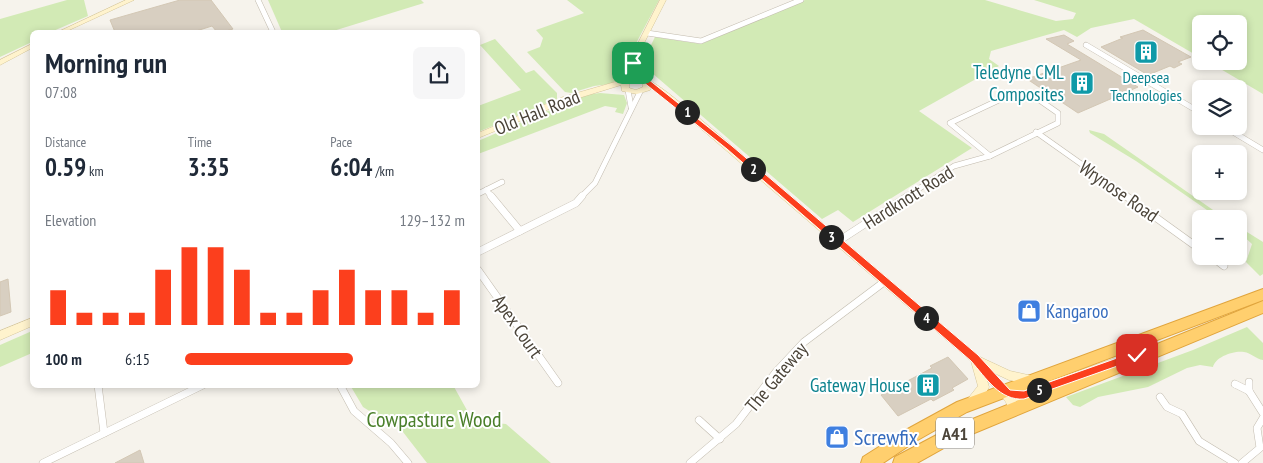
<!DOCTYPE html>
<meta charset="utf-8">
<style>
body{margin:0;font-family:"PT Sans Narrow",sans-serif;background:#f6f6f7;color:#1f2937;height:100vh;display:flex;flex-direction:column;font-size:19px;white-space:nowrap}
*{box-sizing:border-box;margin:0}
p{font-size:16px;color:#747a83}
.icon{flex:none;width:28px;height:28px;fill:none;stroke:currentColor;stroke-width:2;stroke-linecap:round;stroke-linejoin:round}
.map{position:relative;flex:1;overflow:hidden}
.sheet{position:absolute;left:30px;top:30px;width:450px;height:358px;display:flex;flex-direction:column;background:#fff;border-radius:8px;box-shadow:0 2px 8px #0003}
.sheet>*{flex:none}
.tools{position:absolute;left:1192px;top:15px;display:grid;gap:10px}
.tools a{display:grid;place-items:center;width:55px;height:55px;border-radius:8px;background:#fff;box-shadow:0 2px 8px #0003;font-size:25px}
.pin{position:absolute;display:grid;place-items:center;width:42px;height:42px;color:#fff;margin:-21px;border-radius:10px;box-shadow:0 2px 8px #0006}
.km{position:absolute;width:25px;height:25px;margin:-12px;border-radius:50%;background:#222;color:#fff;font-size:14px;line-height:25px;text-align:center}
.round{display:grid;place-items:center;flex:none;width:52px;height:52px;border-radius:8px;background:#f6f6f7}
.headline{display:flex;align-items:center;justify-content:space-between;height:85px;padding:0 15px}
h1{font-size:28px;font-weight:700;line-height:38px}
.metrics{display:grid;grid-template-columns:repeat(3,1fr);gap:8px;height:85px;padding:5px 15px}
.metrics div{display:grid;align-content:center}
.metrics b{font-size:25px;font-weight:700}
.metrics small{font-size:14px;font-weight:400}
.metrics p{font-size:14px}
.chart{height:140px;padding:10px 15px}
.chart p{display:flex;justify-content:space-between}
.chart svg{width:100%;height:90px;margin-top:5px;stroke:#fc3f1d;stroke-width:6}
ul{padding:0 15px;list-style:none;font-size:16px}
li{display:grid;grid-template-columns:80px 60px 1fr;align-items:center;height:38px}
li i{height:12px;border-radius:6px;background:#fc3f1d}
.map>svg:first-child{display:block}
.green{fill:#d2eab5}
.building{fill:#d8cfc1;stroke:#d3c7b4}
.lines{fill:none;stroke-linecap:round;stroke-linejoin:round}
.street-far1-casing{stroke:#c2bbae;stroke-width:6}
.street-casing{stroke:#c2bbae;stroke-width:8}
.secondary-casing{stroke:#d6c79b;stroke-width:1}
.highway-casing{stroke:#e0a43c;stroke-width:2}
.street-far1{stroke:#fff;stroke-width:5}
.street{stroke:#fff;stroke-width:7}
.secondary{fill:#fff3cd;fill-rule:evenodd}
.highway{fill:#ffcf6e;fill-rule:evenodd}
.route{fill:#fc3f1d;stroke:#fff}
.labels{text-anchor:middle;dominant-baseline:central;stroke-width:4;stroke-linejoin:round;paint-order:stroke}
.far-culture-label{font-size:16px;fill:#0d838f;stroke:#fff}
.shield{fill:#fff;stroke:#817c74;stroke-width:1}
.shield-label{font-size:18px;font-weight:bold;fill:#4b4439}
.culture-label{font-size:19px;fill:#0d838f;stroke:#fff;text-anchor:end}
.street-label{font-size:19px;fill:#4b4439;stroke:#fff}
.shop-label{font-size:19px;fill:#366cbe;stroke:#fff;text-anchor:start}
.near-park-label{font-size:22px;fill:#4a7f2a;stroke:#fff}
.near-shop-label{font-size:22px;fill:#366cbe;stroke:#fff;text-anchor:start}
</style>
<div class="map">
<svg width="1263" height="463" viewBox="0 0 1263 463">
<rect width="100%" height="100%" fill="#f6f3ec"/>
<!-- green -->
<g class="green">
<polygon points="67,0 84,0 88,16 51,32 32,32 32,42 0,57 0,19"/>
<polygon points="268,0 421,0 424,3 330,32 282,32"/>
<polygon points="567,0 659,0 632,51 625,75 610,84 594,86 571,93 565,92 527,52 540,47 543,38 536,30 584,13"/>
<polygon points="805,0 985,0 1056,21 1073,19 1076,13 1034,0 1263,0 1263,94 1207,61 1239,61 1239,24 1201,24 1201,58 1134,19 1091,28 1077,37 1064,30 991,51 989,59 999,66 919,111 972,148 853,222 838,210 822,219 645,67 646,55 655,37 701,44"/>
<polygon points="495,39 526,73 534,70 557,93 557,99 478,132 478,106 521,90 480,45"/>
<polygon points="600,93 624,95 627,103 623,114 615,112 617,108 605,106 478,154 478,141 585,95"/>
<polygon points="1089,130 1104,134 1226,219 1220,219 1136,161 1090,133"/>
<polygon points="1239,227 1263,242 1263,274 1260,276 1246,262 1252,244 1239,232"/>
<path d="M1247,327L1263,343V360C1256,359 1251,353 1244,352C1234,350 1215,357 1213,367L1200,365L1187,368L1148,387L1098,397L1080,407L1073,405L1066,397L1193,350Z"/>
<polygon points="32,331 32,353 0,367 0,345"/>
<polygon points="350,385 453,385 473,421 506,424 551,463 427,463 403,432 363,407"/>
</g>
<!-- building -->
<g class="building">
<polygon points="180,0 211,0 233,29 222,32 217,32 212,26 193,32 115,32 110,20"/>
<polygon points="1143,30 1191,57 1178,62 1182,64 1174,68 1170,66 1148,75 1101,47 1123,38 1120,37"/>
<polygon points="1064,35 1074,41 1067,44 1138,87 1078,113 1027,79 1081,60 1046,39"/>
<polygon points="8,279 11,312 0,316 0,282"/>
<polygon points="948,357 968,379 952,388 954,390 933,401 931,399 898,416 881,395 932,368 930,366"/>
<polygon points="140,450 144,463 115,463"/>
</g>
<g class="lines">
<!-- street-far1 casing -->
<g class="street-far1-casing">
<g id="street-far1">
<polyline points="258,0 273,32"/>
<polyline points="647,33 701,41 801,0"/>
<polyline points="1086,45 1201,113"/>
<polyline points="628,90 631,107"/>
<polygon points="1014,93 1035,97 1058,113 1058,123 990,156 950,123"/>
<polyline points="1223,126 1263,150"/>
<polyline points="1036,132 1128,197"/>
<polyline points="486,190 492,197"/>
<polyline points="478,194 502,182"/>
<polyline points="581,197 595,183 640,92"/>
<polyline points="906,197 954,166 990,156"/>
</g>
</g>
<!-- street casing -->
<g class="street-casing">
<g id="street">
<polyline points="491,196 520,231"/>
<polyline points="1126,196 1201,250"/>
<polyline points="837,242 908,196"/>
<polyline points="478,252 576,203 582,196"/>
<polyline points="1211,256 1224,266"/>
<polyline points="478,270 558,383"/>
<polyline points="1249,382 1249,391 1263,413"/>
<polyline points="1235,384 1249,391"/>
<polyline points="98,385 104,433"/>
<polyline points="340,385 354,411 391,443 408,463"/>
<polyline points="1160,397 1167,407 1182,414 1199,441 1235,463"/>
<polyline points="699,420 720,439"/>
<polyline points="43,463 203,385"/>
<polyline points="690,463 736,424 776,372 804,342 884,282"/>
<polyline points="1242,463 1260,448 1257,428 1263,418"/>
</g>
</g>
<!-- secondary casing -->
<g class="secondary-casing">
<g id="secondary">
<polygon points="126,0 134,0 65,32 58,32"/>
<path d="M660,0H666L638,55L630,76C646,71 678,102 691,111L980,357L1010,371L1037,377L1038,380L1037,383L1033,385L1009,380L994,373C1004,385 1007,392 1024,390L1113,359L1117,360L1118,363L1117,366L1024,400L1016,401C1018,405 1017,409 1015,414L1011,415L1007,414C1006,411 1007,408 1007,405C1006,399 991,385 987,380L989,387C986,394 978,403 971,406L967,404L966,401L978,386L971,361L685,115L651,88L650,90L637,94L622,91L621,85L569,101L478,138V133L563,97L622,80L632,55ZM635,79L643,82V87L636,90L629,88V83Z"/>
<polygon points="32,44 32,48 0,65 0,60"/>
<polygon points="32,318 32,326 0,340 0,331"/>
</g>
</g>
<!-- highway casing -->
<g class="highway-casing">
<g id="highway">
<polygon points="1263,289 1263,300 967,412 916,441 883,463 861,463 863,457 904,431 957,402"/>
<polygon points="1263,301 1263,313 960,439 917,463 893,463 895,457 948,429"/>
</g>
</g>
<!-- street-far1 -->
<use href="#street-far1" class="street-far1"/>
<!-- street -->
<use href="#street" class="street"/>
<!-- secondary -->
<use href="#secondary" class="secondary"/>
<!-- highway -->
<use href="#highway" class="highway"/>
</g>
<!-- route -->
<path class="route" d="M633,61L648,79L732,146L978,355L1010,390L1024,391L1137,351L1142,355L1140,358L1024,399C1000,401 986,378 971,361L727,149L643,82L633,70L630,63Z"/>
<!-- icons -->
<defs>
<g id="building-square" transform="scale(1.25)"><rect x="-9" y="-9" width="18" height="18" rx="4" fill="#0f9aa8" stroke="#fff"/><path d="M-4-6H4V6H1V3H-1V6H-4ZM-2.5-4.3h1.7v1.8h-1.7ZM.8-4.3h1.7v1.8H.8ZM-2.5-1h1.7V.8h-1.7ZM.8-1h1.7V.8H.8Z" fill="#fff"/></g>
<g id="shop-square" transform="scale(1.25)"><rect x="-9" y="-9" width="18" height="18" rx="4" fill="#3f7fe0" stroke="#fff"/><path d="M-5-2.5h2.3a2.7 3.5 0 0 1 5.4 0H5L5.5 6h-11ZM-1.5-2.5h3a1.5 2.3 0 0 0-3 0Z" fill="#fff"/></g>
</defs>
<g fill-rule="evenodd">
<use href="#building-square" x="1146" y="52"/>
<use href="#building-square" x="1082" y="83"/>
<use href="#shop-square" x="1029" y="311"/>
<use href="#building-square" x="928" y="385"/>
<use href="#shop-square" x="837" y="437"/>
</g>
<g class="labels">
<!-- far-culture labels -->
<g class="far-culture-label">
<text x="1146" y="77">Deepsea<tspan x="1146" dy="18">Technologies</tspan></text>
</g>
<!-- shield labels -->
<rect class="shield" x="936" y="417.5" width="38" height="31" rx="4"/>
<g class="shield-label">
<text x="955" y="433">A41</text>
</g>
<!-- culture labels -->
<g class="culture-label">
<text x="1064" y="72">Teledyne CML<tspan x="1064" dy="22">Composites</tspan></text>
<text x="910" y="385">Gateway House</text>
</g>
<!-- street labels -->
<g class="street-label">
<text transform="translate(537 112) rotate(-22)">Old Hall Road</text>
<text transform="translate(1119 191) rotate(35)">Wrynose Road</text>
<text transform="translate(908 197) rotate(-32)">Hardknott Road</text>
<text transform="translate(518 326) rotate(55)">Apex Court</text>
<text transform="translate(776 377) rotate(-50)">The Gateway</text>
</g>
<!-- shop labels -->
<g class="shop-label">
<text x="1046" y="311">Kangaroo</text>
</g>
<!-- near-park labels -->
<g class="near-park-label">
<text x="434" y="419">Cowpasture Wood</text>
</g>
<!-- near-shop labels -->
<g class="near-shop-label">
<text x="854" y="437">Screwfix</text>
</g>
</g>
</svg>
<div class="tools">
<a><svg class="icon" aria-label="locate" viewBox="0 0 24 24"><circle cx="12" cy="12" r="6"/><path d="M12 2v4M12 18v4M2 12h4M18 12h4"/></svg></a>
<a><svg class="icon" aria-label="layers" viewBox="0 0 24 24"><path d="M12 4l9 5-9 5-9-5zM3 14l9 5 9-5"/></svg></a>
<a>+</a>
<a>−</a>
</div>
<div class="pin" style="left:633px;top:63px;background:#1e9e55"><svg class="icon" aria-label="arrive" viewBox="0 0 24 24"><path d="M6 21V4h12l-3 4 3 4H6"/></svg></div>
<div class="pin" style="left:1137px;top:355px;background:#d93025"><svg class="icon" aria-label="check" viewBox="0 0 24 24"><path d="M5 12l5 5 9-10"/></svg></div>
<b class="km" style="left:687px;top:112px">1</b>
<b class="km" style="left:753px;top:169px">2</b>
<b class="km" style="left:831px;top:237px">3</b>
<b class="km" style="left:926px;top:318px">4</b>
<b class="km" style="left:1039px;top:390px">5</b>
<section class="sheet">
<div class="headline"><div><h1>Morning run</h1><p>07:08</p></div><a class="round"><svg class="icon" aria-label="share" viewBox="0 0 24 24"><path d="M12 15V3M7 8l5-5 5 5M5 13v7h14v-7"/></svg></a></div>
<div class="metrics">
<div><p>Distance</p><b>0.59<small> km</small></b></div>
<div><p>Time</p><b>3:35</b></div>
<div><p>Pace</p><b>6:04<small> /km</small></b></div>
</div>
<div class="chart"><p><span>Elevation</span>129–132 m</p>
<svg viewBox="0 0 160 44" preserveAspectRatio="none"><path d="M5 44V27M15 44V38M25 44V38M35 44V38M45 44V17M55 44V6M65 44V6M75 44V17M85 44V38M95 44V38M105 44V27M115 44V17M125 44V27M135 44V27M145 44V38M155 44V27"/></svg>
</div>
<ul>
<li><b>100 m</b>6:15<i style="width:60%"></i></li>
</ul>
</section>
</div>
